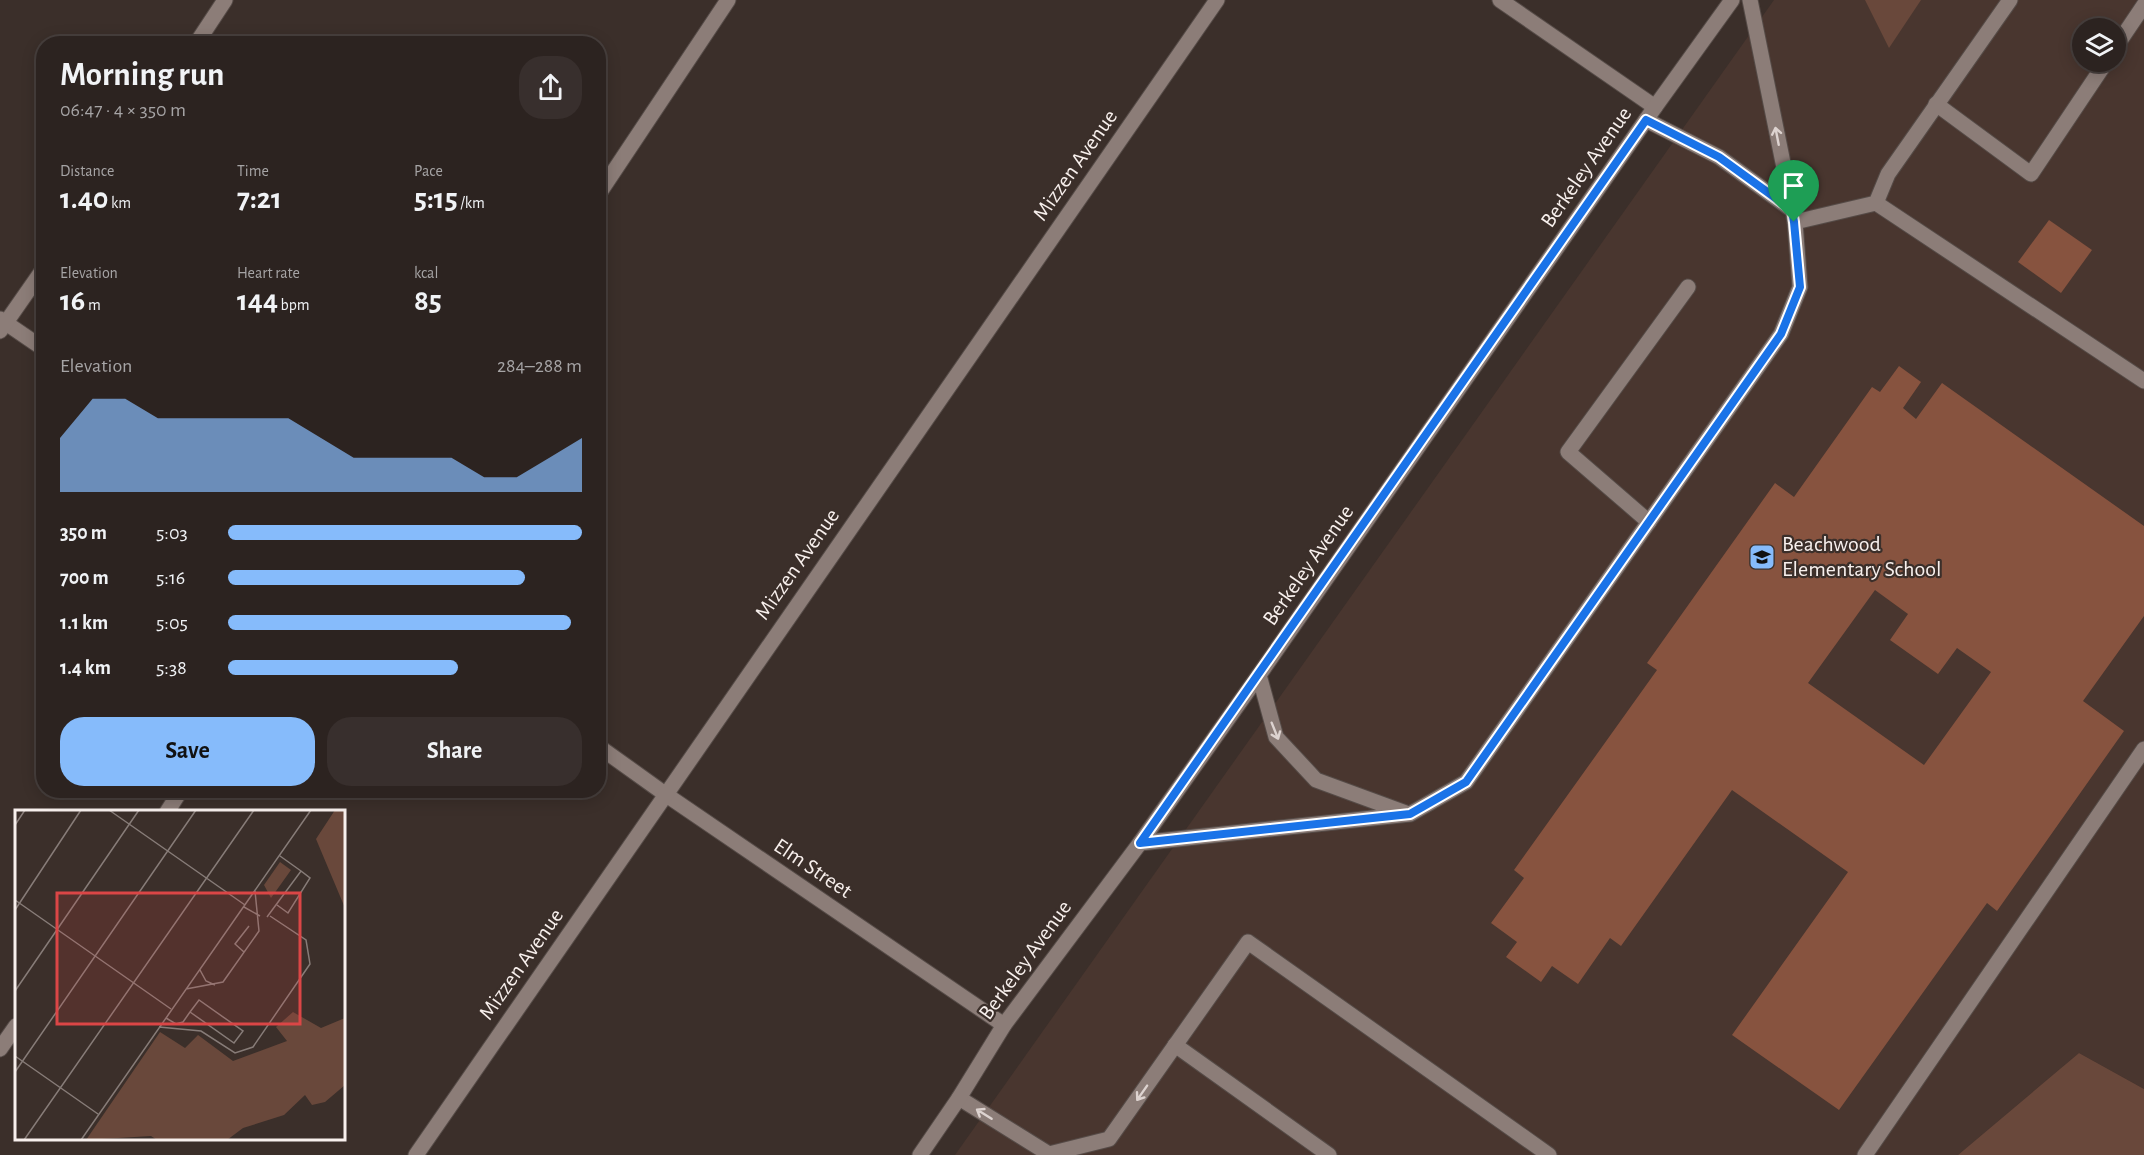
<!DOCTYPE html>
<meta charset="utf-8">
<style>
body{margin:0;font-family:"Alegreya Sans",sans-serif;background:#382f2d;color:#f1f3f6;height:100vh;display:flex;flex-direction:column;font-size:22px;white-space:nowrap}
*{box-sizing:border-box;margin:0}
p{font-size:20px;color:#a6a4a5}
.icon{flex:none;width:33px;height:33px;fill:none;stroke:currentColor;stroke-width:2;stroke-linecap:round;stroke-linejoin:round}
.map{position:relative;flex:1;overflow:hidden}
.side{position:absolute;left:36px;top:36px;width:570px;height:762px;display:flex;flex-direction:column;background:#2c2320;border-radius:24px;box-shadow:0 3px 15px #0003,0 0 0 2px #48403e}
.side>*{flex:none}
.fabs{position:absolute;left:2072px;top:18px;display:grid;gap:12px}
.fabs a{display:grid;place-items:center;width:54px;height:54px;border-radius:50%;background:#2c2320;box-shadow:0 3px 15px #0003,0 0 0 2px #48403e;font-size:30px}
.pin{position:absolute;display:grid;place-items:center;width:51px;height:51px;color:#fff;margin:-62px -26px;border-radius:50% 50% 50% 0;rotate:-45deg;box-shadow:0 0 6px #0007}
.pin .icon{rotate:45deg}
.round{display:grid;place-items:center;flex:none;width:63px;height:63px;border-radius:24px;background:#382f2d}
.headline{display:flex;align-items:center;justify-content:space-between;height:102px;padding:0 24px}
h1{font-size:33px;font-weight:700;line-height:45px}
.metrics{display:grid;grid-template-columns:repeat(3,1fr);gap:9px;height:102px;padding:6px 24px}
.metrics div{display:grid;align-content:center}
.metrics b{font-size:30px;font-weight:700}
.metrics small{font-size:16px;font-weight:400}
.metrics p{font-size:16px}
.chart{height:168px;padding:12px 24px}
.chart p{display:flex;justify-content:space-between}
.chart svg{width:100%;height:108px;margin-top:6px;fill:#86bbfb;opacity:.7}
.primary-button{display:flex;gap:12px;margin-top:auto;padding:12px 24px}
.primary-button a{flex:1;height:69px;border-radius:24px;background:#86bbfb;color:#111;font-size:24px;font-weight:700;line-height:69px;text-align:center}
.primary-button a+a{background:#382f2d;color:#f1f3f6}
ul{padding:0 24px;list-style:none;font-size:20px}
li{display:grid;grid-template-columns:96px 72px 1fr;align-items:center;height:45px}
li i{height:15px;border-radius:8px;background:#86bbfb}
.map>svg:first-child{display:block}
.built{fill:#49362f;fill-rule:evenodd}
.green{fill:#69483b}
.building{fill:#87533f;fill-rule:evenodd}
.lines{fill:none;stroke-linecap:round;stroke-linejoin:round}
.minor-casing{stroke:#554b47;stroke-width:17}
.minor{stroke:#8c7d78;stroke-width:15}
.oneway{stroke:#ddd3d0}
.route-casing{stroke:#fff;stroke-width:12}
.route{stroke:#1a73e8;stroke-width:8}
.labels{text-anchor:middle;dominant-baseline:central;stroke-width:4.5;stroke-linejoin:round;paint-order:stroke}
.street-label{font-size:22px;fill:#f8f0ed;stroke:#3b2f2a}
.poi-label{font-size:22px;fill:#f8f0ed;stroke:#3b2f2a;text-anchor:start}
.inset-road{fill:none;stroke:#877c78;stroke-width:1.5}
.view{fill:#db4646;fill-opacity:0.15;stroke:#db4646;stroke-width:3}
.inset-edge{fill:none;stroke:#f8f0ed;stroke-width:3}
</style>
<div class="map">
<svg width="2144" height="1155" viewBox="0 0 2144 1155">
<rect width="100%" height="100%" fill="#3b2f2a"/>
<!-- built -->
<path class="built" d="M1774,0H2144V1089L2079,1053L1958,1155H955ZM2082,28H2115V62H2082Z"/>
<!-- green -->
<g class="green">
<polygon points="1865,0 1921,0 1889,48"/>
<polygon points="2079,1053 2144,1089 2144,1155 1958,1155"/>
</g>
<!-- building -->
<g class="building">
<polygon points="2049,220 2092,250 2061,293 2018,262"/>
<path d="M1899,366L1921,382L1903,408L1916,419L1942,383L2144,526V616L2083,701L2124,731L1997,911L1987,903L1839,1110L1732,1035L1848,872L1732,790L1621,946L1610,938L1578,984L1552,966L1541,982L1506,957L1517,942L1491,923L1524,878L1514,870L1657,670L1647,663L1775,483L1794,497L1872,387L1880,392ZM1875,590L1908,614L1890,640L1938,674L1957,648L1991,672L1924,765L1808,683Z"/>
</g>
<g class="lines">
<!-- minor casing -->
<g class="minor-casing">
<g id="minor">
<polyline points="1500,0 1655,107"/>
<polyline points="196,44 225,0"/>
<polyline points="2115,48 2144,5"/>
<polyline points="1936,104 2031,174 2106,62"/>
<polyline points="1646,120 1719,157 1792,210"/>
<polyline points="598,195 728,0"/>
<polyline points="1876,203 2144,381"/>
<polyline points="1795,222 1876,203 1888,174 2010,0"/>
<polyline points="0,319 44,349"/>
<polyline points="0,331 44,268"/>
<polyline points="1649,522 1568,452 1688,287"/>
<polyline points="1259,675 1276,737 1316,780 1406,813"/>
<polyline points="598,746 665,794 1004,1025"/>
<polyline points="167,812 181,790"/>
<polyline points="1140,843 1410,814 1466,782 1781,334 1800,287 1795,222 1750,0"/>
<polyline points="1175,1045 1329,1155"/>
<polyline points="0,1049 16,1026"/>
<polyline points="959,1098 1049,1154 1109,1139 1248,942 1549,1155"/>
<polyline points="416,1155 1217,0"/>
<polyline points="920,1155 959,1098 1004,1025 1140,843 1259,675 1655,107 1732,0"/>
<polyline points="1865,1155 2144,749"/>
</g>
</g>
<!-- minor -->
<use href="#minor" class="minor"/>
</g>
<!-- one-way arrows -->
<defs><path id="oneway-shaft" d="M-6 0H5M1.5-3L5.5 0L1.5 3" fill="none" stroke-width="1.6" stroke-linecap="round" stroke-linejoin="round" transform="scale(1.5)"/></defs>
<g class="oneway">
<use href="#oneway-shaft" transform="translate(1777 136) rotate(-101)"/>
<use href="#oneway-shaft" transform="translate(1275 731) rotate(68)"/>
<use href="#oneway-shaft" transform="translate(1142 1093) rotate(125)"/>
<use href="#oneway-shaft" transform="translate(984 1114) rotate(-148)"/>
</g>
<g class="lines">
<!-- route casing -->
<g class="route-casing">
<polygon id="route" points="1646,120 1719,157 1792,210 1794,222 1800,287 1781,334 1466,782 1410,814 1140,843"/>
</g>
<!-- route -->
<use href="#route" class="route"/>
</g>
<!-- icons -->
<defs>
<g id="school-square" transform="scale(1.35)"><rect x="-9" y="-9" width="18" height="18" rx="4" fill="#86bbfb" stroke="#3b2f2a"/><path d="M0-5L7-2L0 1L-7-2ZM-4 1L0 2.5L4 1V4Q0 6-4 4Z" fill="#111"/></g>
</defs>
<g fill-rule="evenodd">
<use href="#school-square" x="1762" y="557"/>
</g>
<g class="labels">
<!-- street labels -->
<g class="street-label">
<text transform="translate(1075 165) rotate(-55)">Mizzen Avenue</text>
<text transform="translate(1586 167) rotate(-55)">Berkeley Avenue</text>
<text transform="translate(797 564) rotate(-55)">Mizzen Avenue</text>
<text transform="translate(1308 565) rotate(-55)">Berkeley Avenue</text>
<text transform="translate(813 868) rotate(34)">Elm Street</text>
<text transform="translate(1025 960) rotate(-54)">Berkeley Avenue</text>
<text transform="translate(521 964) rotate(-55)">Mizzen Avenue</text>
</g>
<!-- poi labels -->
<g class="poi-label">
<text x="1782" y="544">Beachwood<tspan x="1782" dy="25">Elementary School</tspan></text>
</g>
</g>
<!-- overview -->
<g transform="translate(15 810)">
<rect width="330" height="330" fill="#3b2f2a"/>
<path d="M320,0H330V98L301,29ZM265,52L276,60L256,88L249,75ZM278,202L306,218L330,208V275L310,292L297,295L290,285L269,305L228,318L212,330H142L136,326L71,330L145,222L170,238L183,225L218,251L272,231L261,217Z" fill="#69483b"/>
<path class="inset-road" d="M94,0L230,95M0,15L10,0M265,46L286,61M0,90L156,199M229,97L245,106M0,100L66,0M252,107L286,61L295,68L273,103L262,95M229,142L220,134L234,116M185,160L191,171L200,175M171,179L208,172L244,121L240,81M0,181L124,0M151,208L161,214L168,212L175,202L184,190L228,221L219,233L175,202M144,217L186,221L220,243L238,237L295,154L291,130L255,106M0,246L83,304M0,262L181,0M9,330L239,0M66,330L296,0"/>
<path class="view" d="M42,83H285V214H42Z"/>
<rect width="330" height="330" class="inset-edge"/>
</g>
</svg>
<div class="fabs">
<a><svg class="icon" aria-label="layers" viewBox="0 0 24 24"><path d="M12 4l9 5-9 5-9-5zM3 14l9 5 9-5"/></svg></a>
</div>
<div class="pin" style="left:1794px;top:222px;background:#1e9e55"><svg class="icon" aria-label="arrive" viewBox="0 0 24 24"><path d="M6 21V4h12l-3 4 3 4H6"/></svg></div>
<section class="side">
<div class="headline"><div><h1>Morning run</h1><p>06:47 · 4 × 350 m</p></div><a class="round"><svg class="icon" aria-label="share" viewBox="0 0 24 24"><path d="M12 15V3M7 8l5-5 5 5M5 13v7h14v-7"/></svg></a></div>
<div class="metrics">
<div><p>Distance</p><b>1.40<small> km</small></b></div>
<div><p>Time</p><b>7:21</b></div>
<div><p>Pace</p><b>5:15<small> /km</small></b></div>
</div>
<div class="metrics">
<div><p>Elevation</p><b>16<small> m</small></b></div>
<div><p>Heart rate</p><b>144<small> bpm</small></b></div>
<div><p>kcal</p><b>85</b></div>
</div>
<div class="chart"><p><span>Elevation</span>284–288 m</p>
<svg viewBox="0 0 160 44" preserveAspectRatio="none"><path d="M0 44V22L10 6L20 6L30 14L40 14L50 14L60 14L70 14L80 22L90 30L100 30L110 30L120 30L130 38L140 38L150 30L160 22V44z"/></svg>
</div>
<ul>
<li><b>350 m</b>5:03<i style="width:100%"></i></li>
<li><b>700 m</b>5:16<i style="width:84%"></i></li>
<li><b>1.1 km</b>5:05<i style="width:97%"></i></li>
<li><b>1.4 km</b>5:38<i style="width:65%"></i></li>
</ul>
<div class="primary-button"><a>Save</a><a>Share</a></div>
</section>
</div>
